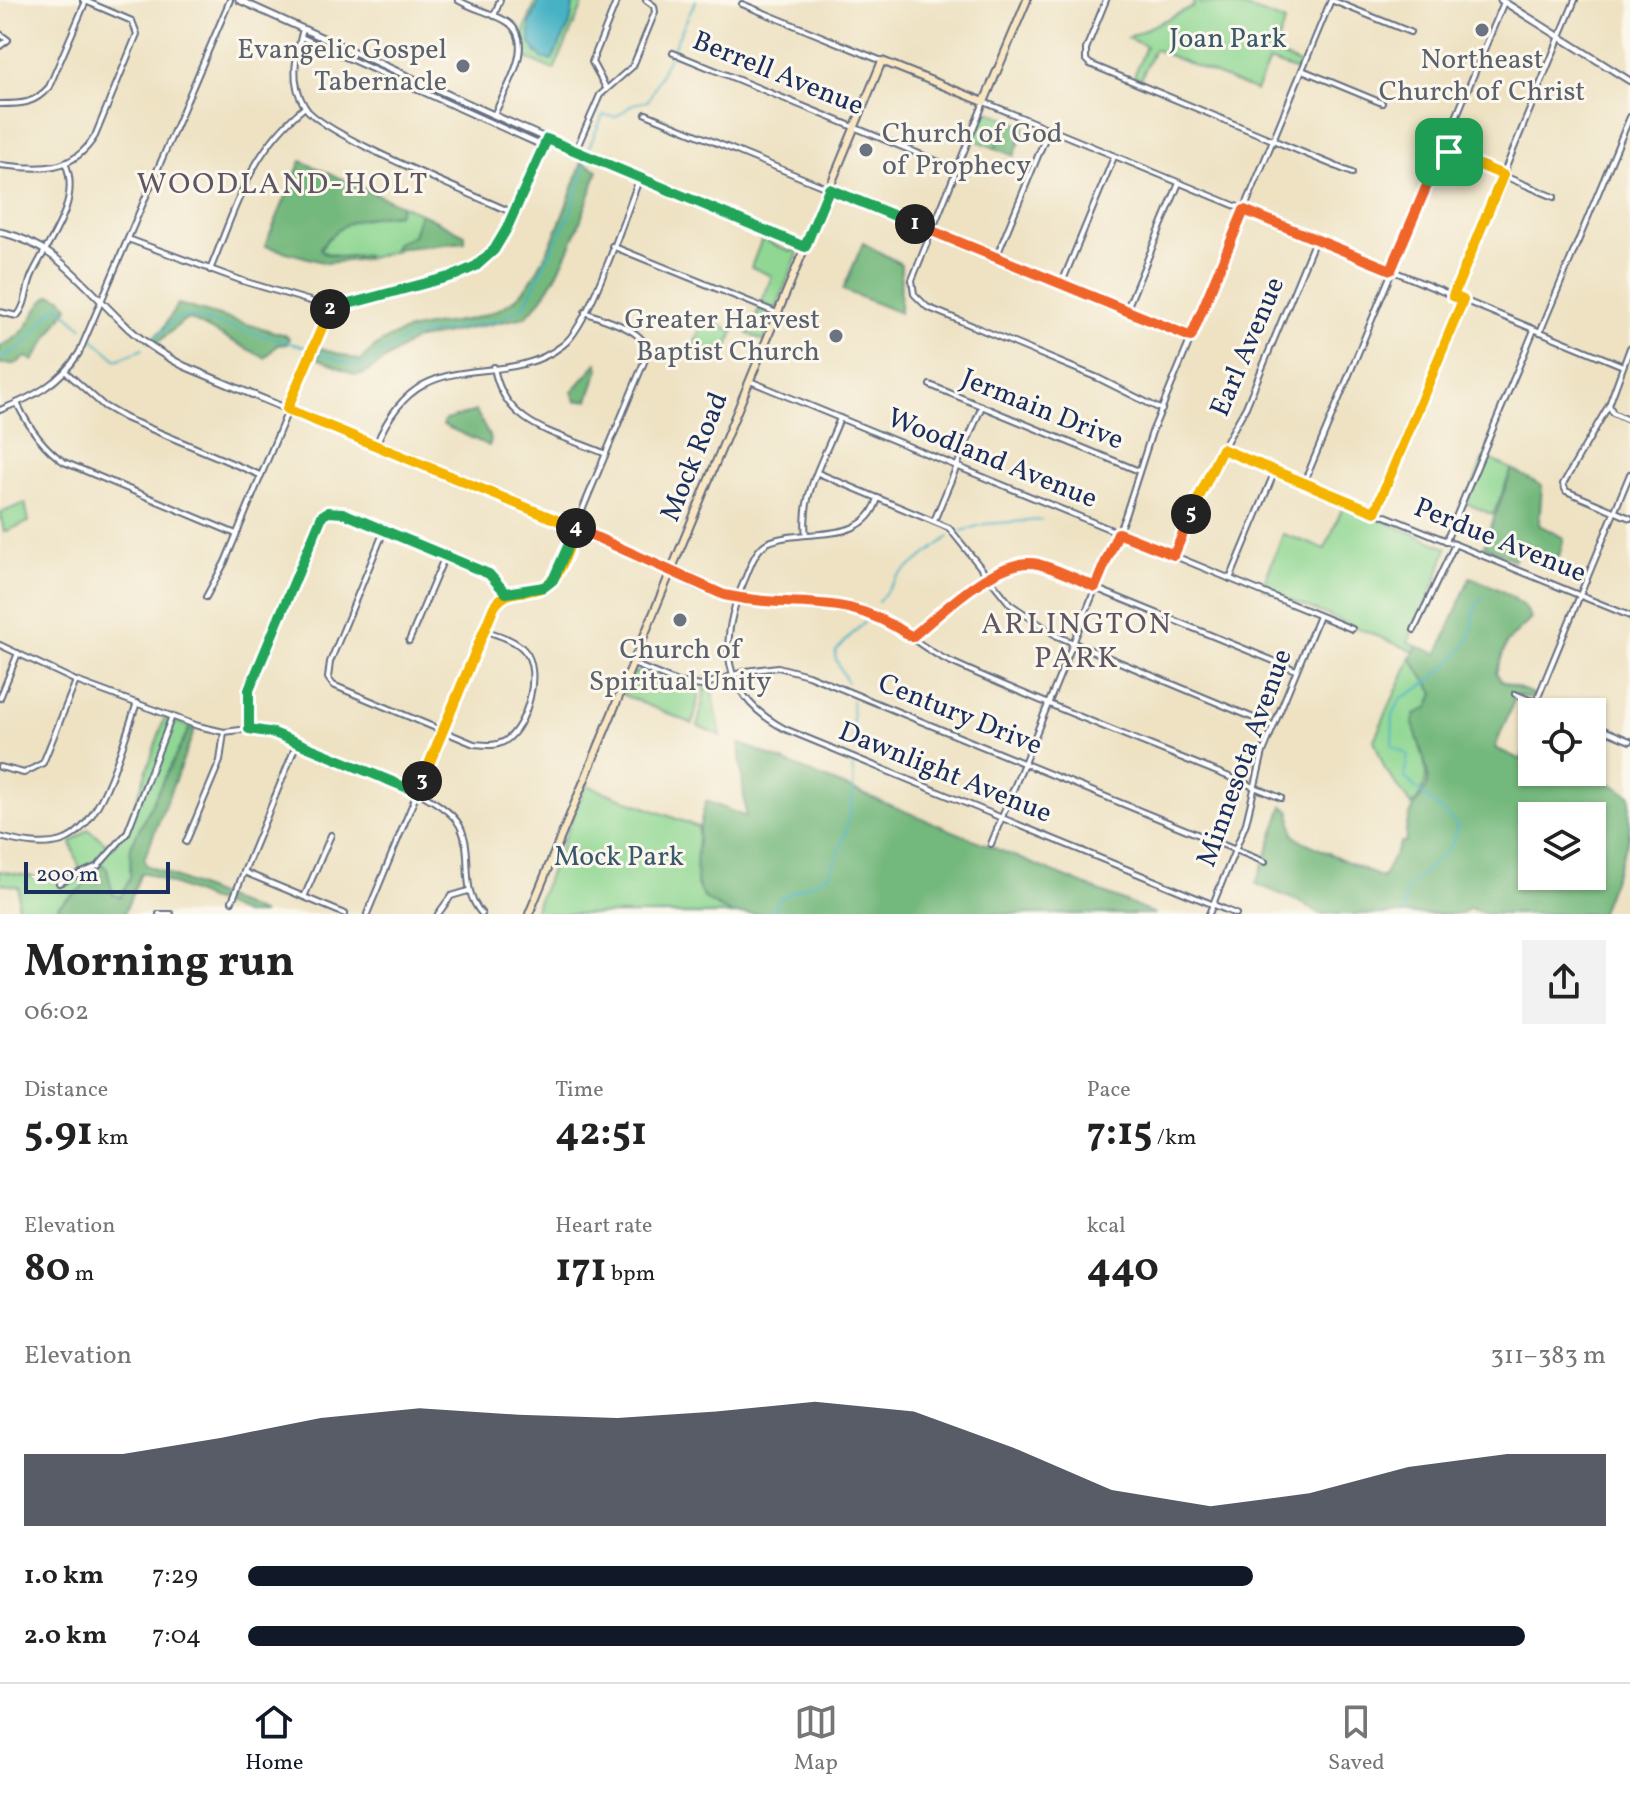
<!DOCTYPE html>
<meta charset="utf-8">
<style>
body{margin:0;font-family:Vollkorn,serif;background:#f2f2f2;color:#222;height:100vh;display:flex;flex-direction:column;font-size:30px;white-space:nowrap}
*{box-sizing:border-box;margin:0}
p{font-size:26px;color:#767676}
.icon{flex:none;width:44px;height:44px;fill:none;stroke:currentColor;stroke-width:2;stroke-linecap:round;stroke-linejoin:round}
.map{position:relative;height:914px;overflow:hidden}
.panel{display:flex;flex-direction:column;background:#fff;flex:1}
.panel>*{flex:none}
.buttons{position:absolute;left:1518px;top:698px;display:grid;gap:16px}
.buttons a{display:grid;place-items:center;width:88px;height:88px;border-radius:0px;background:#fff;box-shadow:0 2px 6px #0004;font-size:40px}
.scale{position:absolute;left:24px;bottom:20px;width:146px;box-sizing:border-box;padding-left:8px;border:4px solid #1b2f5e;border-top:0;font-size:22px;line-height:28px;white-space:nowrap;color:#1b2f5e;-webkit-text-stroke:6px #fbf7ec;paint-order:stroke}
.pin{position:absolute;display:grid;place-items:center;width:68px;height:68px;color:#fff;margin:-34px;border-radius:16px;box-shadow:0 4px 12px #0006}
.km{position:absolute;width:40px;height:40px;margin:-20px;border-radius:50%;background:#222;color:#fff;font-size:22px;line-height:40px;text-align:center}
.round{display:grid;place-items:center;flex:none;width:84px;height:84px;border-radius:0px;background:#f2f2f2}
.overview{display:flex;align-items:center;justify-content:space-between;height:136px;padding:0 24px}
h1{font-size:44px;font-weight:700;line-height:60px}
.figures{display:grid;grid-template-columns:repeat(3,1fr);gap:12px;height:136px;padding:8px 24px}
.figures div{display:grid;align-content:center}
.figures b{font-size:40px;font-weight:700}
.figures small{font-size:22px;font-weight:400}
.figures p{font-size:22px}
.chart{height:224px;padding:16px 24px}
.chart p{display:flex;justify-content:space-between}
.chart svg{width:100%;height:144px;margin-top:8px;fill:#111827;opacity:.7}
ul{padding:0 24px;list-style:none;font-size:26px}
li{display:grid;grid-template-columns:128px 96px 1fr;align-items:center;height:60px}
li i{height:20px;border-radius:10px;background:#111827}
.dock{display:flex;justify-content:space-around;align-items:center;height:112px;border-top:2px solid #e0e0e0;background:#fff;font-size:22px;color:#767676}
.dock a{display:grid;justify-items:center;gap:4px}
.dock .on{color:#111827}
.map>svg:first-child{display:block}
.green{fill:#8fd792;stroke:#558378;stroke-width:2}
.forest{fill:#73b87c;stroke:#47746d;stroke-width:2;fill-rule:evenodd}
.water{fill:#46b2c4;stroke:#307091;stroke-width:2}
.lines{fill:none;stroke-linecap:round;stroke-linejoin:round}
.stream{stroke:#46b2c4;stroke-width:2}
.minor-casing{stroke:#656e81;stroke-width:8}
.tertiary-casing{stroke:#656e81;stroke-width:9}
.secondary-casing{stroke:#656e81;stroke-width:10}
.minor{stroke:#fff;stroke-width:4}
.tertiary{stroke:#fff;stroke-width:5}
.secondary{stroke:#f9e7c3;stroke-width:6}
.split-1-casing{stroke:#fff;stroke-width:16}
.split-2-casing{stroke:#fff;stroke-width:16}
.split-3-casing{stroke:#fff;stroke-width:16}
.split-4-casing{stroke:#fff;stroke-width:16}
.split-5-casing{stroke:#fff;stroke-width:16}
.split-6-casing{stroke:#fff;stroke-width:16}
.split-1{stroke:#f0652b;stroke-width:10}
.split-2{stroke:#22a559;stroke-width:10}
.split-3{stroke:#f5b400;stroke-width:10}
.split-4{stroke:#22a559;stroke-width:10}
.split-5{stroke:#f0652b;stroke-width:10}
.split-6{stroke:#f5b400;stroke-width:10}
.worship-dot{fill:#6b7280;stroke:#fbf7ec;stroke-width:3}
.labels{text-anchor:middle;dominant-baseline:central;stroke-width:6;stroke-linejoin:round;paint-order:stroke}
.park-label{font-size:28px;fill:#38596b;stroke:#fbf7ec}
.worship-label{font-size:28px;fill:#5b616d;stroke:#fbf7ec;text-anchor:end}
.street-label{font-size:28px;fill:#1b2f5e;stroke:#fbf7ec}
.neighbourhood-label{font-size:30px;letter-spacing:2px;fill:#5f5663;stroke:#fbf7ec}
</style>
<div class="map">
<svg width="1630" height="914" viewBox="0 0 1630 914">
<rect width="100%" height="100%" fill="#fbf7ec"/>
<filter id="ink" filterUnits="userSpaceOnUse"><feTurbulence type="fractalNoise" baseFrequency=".0125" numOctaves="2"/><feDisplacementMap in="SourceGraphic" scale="16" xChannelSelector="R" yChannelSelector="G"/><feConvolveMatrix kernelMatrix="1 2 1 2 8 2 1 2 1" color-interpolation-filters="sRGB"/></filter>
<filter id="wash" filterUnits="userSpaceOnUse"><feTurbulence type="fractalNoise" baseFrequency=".006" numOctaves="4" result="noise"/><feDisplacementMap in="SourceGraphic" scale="32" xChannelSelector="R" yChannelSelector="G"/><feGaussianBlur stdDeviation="1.8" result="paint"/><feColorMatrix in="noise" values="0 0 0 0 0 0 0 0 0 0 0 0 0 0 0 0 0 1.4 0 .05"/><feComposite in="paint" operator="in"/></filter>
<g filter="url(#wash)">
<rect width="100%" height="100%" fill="#eee2c3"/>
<!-- green -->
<g class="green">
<polygon points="536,0 540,0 530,23 535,53 552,60 570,24 574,0 585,0 554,70 526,58 524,32"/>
<path d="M1193,0H1200L1201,4C1229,0 1260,11 1285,22L1273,53L1300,64L1297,71L1269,61L1256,91L1154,49L1141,79L1134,76L1146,46L1127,38L1194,6Z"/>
<polygon points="988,111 1007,119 995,148 973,139"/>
<path d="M401,205L420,213L413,236L397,243L393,249L396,251L365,259V255L341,257L320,251C336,218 365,217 398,214Z"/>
<polygon points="762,239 791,252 796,249 798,253 776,309 761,303 772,276 751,267"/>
<polygon points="759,309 773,317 764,341 748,334"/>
<polygon points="704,319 734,331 723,358 694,345"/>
<polygon points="1484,457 1512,469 1493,515 1466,503"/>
<polygon points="25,503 29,522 4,532 0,513"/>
<polygon points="1344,504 1447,548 1436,581 1408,642 1417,646 1415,652 1262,588 1283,534 1325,549"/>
<path d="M1411,658L1434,693L1429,708L1416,715C1416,756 1441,772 1412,806L1385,769L1374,740Z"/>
<polygon points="645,672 682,687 700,688 693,724 623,695 632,673"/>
<polygon points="711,687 721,736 698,726 705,688"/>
<polygon points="165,717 190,727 131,846 130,878 121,897 113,895 107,869 94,868 82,888 58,906 65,914 17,914 19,887 0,883 0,871 52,880 80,870 71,843 88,829 112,848 128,825"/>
<polygon points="586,785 698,827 697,885 703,897 732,914 533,914"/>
</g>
<!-- forest -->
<g class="forest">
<polygon points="1007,119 1026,127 1014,156 995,148"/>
<path d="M301,161L401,205L398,214C360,218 345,217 320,248L323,253L341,257L366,255L365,259L326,263L265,246Z"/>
<path d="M582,162L598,170C584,213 560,287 525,317L414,340L364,374L356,375L317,358L321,348L360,361C409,307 464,338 515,299C543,277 570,197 582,162Z"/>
<polygon points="420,213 465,235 465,242 393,249 397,243 413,236"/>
<polygon points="863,243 901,264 900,313 843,290"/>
<path d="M51,295L62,298L68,307L33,361L27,357L15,364H0V346C35,333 33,303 51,295Z"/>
<polygon points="178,304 285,335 289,338 287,344 277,345 265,358 190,319 183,321 155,345 149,341 162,330"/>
<polygon points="597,363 599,368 588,400 576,401 572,392"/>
<polygon points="476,411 491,440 489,446 443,425 445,420"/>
<polygon points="1512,469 1542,486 1539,525 1564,538 1559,556 1553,559 1525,543 1514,560 1484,546"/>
<path d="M1470,577C1489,585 1525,598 1531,619L1507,642L1496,673L1501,681L1535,695V699L1516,695L1495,748L1521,760L1532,733V772H1591L1630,795L1629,838L1600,914H1486L1469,908L1462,914H1320L1302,903L1256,884L1283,806L1290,811L1294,835L1298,839L1382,878L1401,842H1406C1403,806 1429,797 1428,778C1427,761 1417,741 1413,723L1415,715L1429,707L1434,693L1411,658L1417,646L1438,654ZM1532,816H1592V876H1532Z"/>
<polygon points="190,727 195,729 144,859 146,865 263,914 244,914 146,873 141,873 124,914 65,914 58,906 82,888 94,868 102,864 107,869 113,895 121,897 130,878 131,846"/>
<path d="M739,743L1155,914H732C724,909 712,905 705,898C688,884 700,820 706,801L746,817Z"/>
</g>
<!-- water -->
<polygon class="water" points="540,0 574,0 570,24 552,60 543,59 530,44 530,23"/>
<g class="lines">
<!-- stream -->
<g class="stream">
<polyline points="587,152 603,115 616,117 633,104 648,101 696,0"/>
<polyline points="93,339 117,360 143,349"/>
<polyline points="151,342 177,318 189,316 305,347"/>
<polyline points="320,353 356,366 364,365 408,337 497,321 524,306 571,211 586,162"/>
<polyline points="0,358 23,346 57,305 83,328"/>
<polyline points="962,531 985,524 1041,520"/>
<polyline points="878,602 899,575 949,537"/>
<polyline points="847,682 835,657 836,651 865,621"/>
<polyline points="852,700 854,749"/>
<path d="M772,914L780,898L829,875C844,843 858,800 852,764"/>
<path d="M1404,914L1406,890L1452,845L1457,825L1404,777L1408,755L1392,746L1393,715L1401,698C1420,691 1467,653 1471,633C1474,618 1472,611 1481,597"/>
</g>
</g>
</g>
<g filter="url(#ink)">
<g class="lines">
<!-- minor casing -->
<g class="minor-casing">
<g id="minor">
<path d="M458,0C473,9 489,12 504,20C540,39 505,90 494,115"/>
<polyline points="1106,0 1086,49 1086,60 1090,64 1352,173"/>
<polyline points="742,4 882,61"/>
<polyline points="494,16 500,0"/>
<path d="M303,29C296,56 289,81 305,107C322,135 475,195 513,213"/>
<polyline points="0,34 8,40 0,46"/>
<polyline points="301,37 543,146"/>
<polyline points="673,53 956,169"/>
<polyline points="1302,70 1382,103"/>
<polyline points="606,88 592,62 617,0"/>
<path d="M0,104C22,104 34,104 49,87L86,1"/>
<polyline points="646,114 1191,337"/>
<polyline points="1442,150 1554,197"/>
<polyline points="575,152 600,95 633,66 655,12 654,6 646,0"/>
<path d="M0,165C39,169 72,174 95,136L137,34L132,21L83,0"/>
<polyline points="128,239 243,281 330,307"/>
<polyline points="612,246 777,313"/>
<polyline points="996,258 1049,129"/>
<path d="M210,270C236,207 250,151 305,107"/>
<polyline points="1061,285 1114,157"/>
<polyline points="1453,296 1575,0"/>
<polyline points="1126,311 1179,183"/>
<path d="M0,312L17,316C27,305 26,288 32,275C47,242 81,204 66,165"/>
<polyline points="1540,332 1630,117"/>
<polyline points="1630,348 1609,405 1563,484 1566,491 1630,518"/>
<path d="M494,367C504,427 558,433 606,454"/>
<polyline points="66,372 104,406 125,418 260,475"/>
<polyline points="750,381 1352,629"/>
<polyline points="930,385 1139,471"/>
<path d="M17,403C28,426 42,447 64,462L236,534"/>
<polyline points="1609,405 1613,413 1630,421"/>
<path d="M0,410C33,397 59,384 79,353L230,0"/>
<polyline points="1162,410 1098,378 927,307 914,294 912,280 984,102 1623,366"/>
<path d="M376,445C420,336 499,395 563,345C590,325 625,215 639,180"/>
<polyline points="1222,449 1630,616"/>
<polyline points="818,473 949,528 1010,604 1057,636 1273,726"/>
<polyline points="1304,483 1504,2"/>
<path d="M878,498C864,548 804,526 767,543C755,550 750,567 745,579C718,641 719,694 785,729L1236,914"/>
<polyline points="1375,512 1463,300"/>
<polyline points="934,521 982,406"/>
<path d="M384,531L330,662L328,678L333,685L474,744C484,745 495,747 505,741C527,727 543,670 524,650C514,639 497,635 484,630"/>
<path d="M806,535C800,494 826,455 840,418"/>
<polyline points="1446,541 1534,330"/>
<polyline points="1174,555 1206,478 1246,407 1315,240"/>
<path d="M672,571C721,613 796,594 854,607C891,615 915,646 949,661C1057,710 1170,752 1281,798"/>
<polyline points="1230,579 1275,471"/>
<path d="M206,597L225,562L331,307C370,302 468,280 493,251C516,224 532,172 547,139"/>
<polyline points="1414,630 1455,544"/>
<path d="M912,637C948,609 988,563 1036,564L1296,670"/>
<polyline points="409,641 445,556"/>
<path d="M0,645L76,681L198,726L224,732L249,729L274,733C317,752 441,789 460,826C475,856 458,887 482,914"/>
<polyline points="633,664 677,682 701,686 746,671 778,667 808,675 1265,862"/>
<polyline points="1515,694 1559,712"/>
<polyline points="0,698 18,653"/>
<polyline points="1536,702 1630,474"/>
<polyline points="1592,725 1630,741"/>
<polyline points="249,729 249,690 318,522 328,512 343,513 489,574 506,593"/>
<polyline points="0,767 24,773 43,763 76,681"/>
<path d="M0,837C19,842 42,847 62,841C103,828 123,740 137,703"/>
<polyline points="186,842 220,761 224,732"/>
<polyline points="991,844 1125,516 1152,432 1331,0 1410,32"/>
<polyline points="244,872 345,914"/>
<polyline points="59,883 98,866 127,833 172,716"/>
<polyline points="304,897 331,835"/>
<polyline points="232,901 297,743"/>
<polyline points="159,914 171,914"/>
<path d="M367,914L494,607C508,584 534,596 553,580L647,355C649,329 605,321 585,312"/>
<polyline points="438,914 451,896 468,891"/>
<polyline points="1209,914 1246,823 1263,752 1319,616"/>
</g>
</g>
<!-- tertiary casing -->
<g class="tertiary-casing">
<g id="tertiary">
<polyline points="239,0 578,153 805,247"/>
<polyline points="1501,0 1630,81"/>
<path d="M0,232C56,244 84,286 123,323C141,341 161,354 184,366L672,570"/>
</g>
</g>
<!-- secondary casing -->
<g class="secondary-casing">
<polyline id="secondary" points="529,914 882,61 984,102 1027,0"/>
</g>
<!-- minor -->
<use href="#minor" class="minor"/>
<!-- tertiary -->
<use href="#tertiary" class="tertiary"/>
<!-- secondary -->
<use href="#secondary" class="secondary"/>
</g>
</g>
<g class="lines" filter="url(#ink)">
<!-- split-1 casing -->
<g class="split-1-casing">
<polyline id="split-1" points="915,224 1191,337 1244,210 1391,270 1442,150 1449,152"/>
</g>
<!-- split-2 casing -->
<g class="split-2-casing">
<polyline id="split-2" points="330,309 456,275 476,266 494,250 506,230 547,139 805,247 829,189 915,224"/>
</g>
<!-- split-3 casing -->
<g class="split-3-casing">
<path id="split-3" d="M330,309L287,409L576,528C569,545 562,576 545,586C526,597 508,585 494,607L422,781"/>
</g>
<!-- split-4 casing -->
<g class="split-4-casing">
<polyline id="split-4" points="422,781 417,792 274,733 249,729 249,690 322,516 328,512 343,513 489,574 506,593 544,587 553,580 576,528"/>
</g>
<!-- split-5 casing -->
<g class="split-5-casing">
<path id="split-5" d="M576,528L724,595C801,612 838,587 912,637C942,613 998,555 1038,564C1057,569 1077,579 1095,587L1118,533L1174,555L1191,514"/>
</g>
<!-- split-6 casing -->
<g class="split-6-casing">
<polyline id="split-6" points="1191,514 1222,449 1375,512 1463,300 1453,296 1503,175 1449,152"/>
</g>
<!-- split-1 -->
<use href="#split-1" class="split-1"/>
<!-- split-2 -->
<use href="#split-2" class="split-2"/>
<!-- split-3 -->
<use href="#split-3" class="split-3"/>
<!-- split-4 -->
<use href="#split-4" class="split-4"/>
<!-- split-5 -->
<use href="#split-5" class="split-5"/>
<!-- split-6 -->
<use href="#split-6" class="split-6"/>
</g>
<!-- markers -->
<g class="worship-dot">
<circle cx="1482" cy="30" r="8"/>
<circle cx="463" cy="66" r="8"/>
<circle cx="866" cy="150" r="8"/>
<circle cx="836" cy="336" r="8"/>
<circle cx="680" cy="620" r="8"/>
</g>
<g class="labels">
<!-- park labels -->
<g class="park-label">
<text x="1228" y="39">Joan Park</text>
<text x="619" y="857">Mock Park</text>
</g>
<!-- worship labels -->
<g class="worship-label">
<text x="447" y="50">Evangelic Gospel<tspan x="447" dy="32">Tabernacle</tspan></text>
<text x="1482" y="60" text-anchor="middle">Northeast<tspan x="1482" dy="32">Church of Christ</tspan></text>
<text x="882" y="134" text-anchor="start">Church of God<tspan x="882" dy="32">of Prophecy</tspan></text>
<text x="820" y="320">Greater Harvest<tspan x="820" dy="32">Baptist Church</tspan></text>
<text x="680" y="650" text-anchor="middle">Church of<tspan x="680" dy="32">Spiritual Unity</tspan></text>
</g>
<!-- street labels -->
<g class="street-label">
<text transform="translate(778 74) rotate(22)">Berrell Avenue</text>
<text transform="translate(1248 347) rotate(-67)">Earl Avenue</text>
<text transform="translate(1042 410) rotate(22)">Jermain Drive</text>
<text transform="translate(695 457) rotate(-68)">Mock Road</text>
<text transform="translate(992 459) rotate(22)">Woodland Avenue</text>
<text transform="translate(1500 541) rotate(22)">Perdue Avenue</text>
<text transform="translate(960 715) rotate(22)">Century Drive</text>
<text transform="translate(1245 758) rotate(-70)">Minnesota Avenue</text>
<text transform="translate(945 773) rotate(22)">Dawnlight Avenue</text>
</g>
<!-- neighbourhood labels -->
<g class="neighbourhood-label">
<text x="283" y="185">WOODLAND-HOLT</text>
<text x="1077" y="625">ARLINGTON<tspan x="1077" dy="34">PARK</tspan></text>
</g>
</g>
</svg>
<div class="buttons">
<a><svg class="icon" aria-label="locate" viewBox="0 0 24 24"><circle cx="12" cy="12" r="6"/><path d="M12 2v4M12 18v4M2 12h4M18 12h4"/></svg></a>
<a><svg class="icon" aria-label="layers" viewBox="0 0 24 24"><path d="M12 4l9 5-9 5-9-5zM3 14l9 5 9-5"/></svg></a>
</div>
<div class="scale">200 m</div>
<div class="pin" style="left:1449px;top:152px;background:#1e9e55"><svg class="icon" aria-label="arrive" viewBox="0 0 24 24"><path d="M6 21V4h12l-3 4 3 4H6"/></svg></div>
<b class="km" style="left:915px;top:224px">1</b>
<b class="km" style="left:330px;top:309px">2</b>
<b class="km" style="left:422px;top:781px">3</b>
<b class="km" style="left:576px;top:528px">4</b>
<b class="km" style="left:1191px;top:514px">5</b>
</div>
<section class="panel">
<div class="overview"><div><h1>Morning run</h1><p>06:02</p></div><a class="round"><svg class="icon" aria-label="share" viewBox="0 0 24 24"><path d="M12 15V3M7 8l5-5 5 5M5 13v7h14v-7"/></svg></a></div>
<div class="figures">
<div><p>Distance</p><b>5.91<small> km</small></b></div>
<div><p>Time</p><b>42:51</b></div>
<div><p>Pace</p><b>7:15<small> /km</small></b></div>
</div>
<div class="figures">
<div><p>Elevation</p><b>80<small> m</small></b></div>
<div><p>Heart rate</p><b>171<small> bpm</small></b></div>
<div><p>kcal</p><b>440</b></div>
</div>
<div class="chart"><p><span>Elevation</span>311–383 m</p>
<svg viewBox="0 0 160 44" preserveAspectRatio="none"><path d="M0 44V22L10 22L20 17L30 11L40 8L50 10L60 11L70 9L80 6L90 9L100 20L110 33L120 38L130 34L140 26L150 22L160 22V44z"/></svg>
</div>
<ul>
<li><b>1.0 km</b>7:29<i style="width:74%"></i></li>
<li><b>2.0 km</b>7:04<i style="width:94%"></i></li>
</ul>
</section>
<nav class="dock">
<a class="on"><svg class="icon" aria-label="home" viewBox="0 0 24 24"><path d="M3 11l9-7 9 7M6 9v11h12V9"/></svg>Home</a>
<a><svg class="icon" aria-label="map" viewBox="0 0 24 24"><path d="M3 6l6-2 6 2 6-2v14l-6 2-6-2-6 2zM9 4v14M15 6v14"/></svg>Map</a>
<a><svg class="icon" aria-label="saved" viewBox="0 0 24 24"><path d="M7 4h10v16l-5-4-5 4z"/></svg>Saved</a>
</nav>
